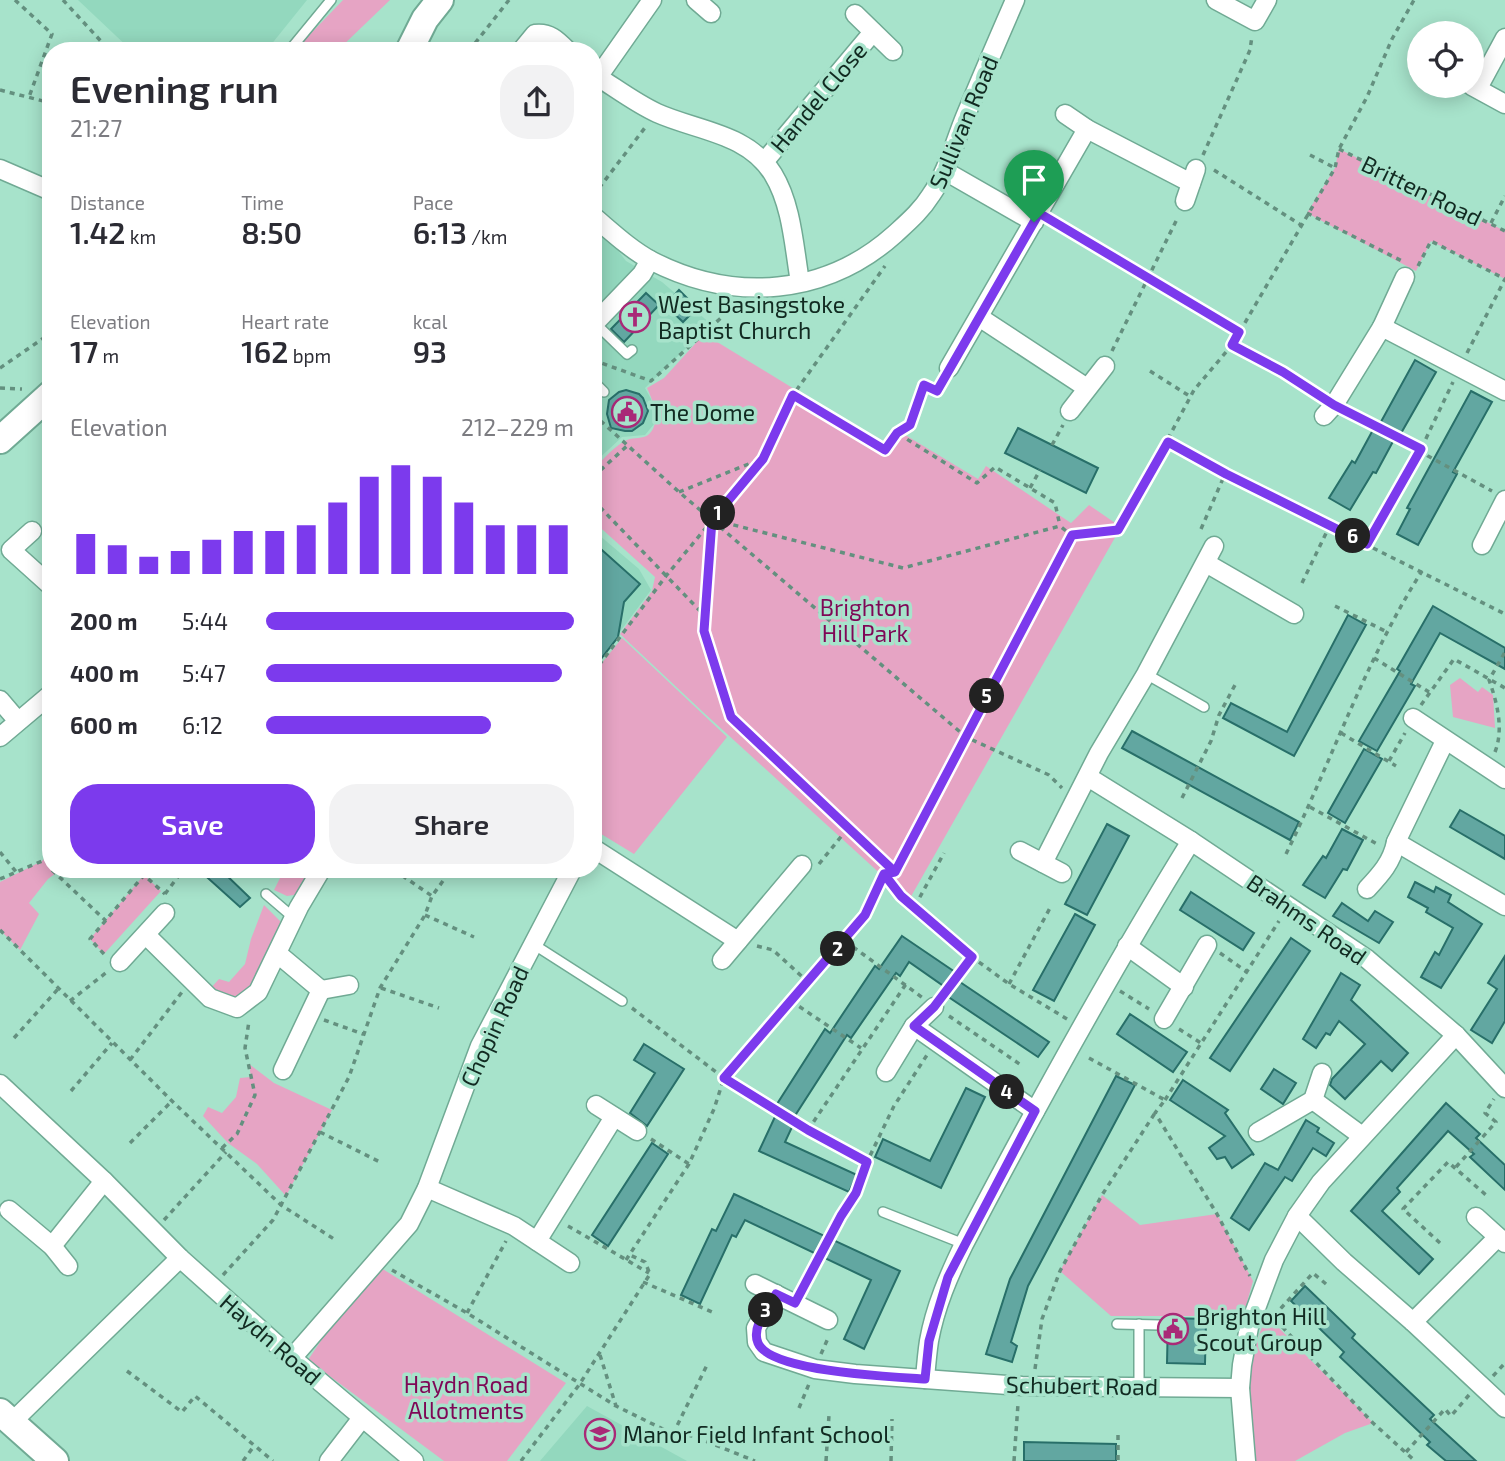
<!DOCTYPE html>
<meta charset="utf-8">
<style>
body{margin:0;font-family:"Exo 2",sans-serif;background:#f2f2f3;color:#2b2b33;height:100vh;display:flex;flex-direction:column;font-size:26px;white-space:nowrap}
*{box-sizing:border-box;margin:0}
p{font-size:23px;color:#7c7c81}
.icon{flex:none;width:38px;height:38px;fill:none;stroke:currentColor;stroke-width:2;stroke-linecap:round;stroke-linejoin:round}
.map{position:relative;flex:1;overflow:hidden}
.details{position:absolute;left:42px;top:42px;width:560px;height:836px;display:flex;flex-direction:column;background:#fff;border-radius:28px;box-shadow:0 4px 18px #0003}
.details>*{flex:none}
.buttons{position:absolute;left:1407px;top:21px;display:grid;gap:14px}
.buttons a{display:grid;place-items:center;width:77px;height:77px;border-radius:50%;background:#fff;box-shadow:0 4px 18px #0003;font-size:35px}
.pin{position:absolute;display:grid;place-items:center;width:60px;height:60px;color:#fff;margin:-72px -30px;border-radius:50% 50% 50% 0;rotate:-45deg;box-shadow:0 0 7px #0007}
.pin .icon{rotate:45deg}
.km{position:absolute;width:35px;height:35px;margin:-18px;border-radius:50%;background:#222;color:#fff;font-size:19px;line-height:35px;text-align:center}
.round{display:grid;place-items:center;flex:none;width:74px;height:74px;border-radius:28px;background:#f2f2f3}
.overview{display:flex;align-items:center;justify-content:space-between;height:119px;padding:0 28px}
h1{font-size:38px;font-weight:600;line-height:52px}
.stats{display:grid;grid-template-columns:repeat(3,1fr);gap:10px;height:119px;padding:7px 28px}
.stats div{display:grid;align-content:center}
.stats b{font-size:30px;font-weight:600}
.stats small{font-size:19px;font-weight:400}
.stats p{font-size:19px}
.chart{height:196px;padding:14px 28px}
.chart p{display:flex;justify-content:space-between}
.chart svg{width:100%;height:126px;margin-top:7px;stroke:#7c3aed;stroke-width:6}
.action{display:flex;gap:14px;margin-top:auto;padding:14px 28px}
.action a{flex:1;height:80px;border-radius:28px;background:#7c3aed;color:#fff;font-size:28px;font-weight:600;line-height:80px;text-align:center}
.action a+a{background:#f2f2f3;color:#2b2b33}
ul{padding:0 28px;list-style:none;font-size:23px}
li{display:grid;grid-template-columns:112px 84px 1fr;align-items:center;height:52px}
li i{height:18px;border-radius:9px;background:#7c3aed}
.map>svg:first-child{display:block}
.built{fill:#93d8be}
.green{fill:#e6a4c4}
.building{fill:#62a7a1;stroke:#286f69;stroke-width:2}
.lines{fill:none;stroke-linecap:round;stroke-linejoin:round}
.lane-casing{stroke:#70aa94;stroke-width:12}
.street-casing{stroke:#70aa94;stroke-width:21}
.secondary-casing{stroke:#70aa94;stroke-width:30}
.path{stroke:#64907f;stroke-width:3.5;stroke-dasharray:5 5;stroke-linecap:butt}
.lane{stroke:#fff;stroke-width:9}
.street{stroke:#fff;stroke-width:18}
.secondary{stroke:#fff;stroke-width:26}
.route-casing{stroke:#fff;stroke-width:14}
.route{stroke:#7c3aed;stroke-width:9}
.labels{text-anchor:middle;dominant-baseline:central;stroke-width:7;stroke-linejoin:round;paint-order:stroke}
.street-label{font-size:23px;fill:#112a21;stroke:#a7e3cb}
.poi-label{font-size:23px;fill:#112a21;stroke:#a7e3cb;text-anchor:start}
.park-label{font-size:23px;fill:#7f0756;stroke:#a7e3cb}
</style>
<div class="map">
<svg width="1505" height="1461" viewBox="0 0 1505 1461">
<rect width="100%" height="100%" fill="#a7e3cb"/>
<!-- built -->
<g class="built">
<polygon points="78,0 307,0 266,51 132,51"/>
<polygon points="593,227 610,240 626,261 662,282 711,324 645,388 651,399 654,424 645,435 622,437 593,464"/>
<polygon points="593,530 639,569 651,590 593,668"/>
<polygon points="587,1406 687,1461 540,1461"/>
</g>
<!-- green -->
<g class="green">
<polygon points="343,0 390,0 337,51 294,51"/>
<polygon points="1339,149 1505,231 1505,279 1431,241 1416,271 1307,213 1335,168"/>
<path d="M704,334L886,445L897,430L978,479L986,466L1071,523L1089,505L1121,527L909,900L703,712L620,634L652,591L655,577L593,521V469C603,460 615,445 627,440C634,437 643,439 648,435C662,423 653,401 647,388L664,378Z"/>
<path d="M622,638L727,737L634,854L593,829V785C605,771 602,755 599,739L593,734V674Z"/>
<polygon points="1460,678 1478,692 1482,687 1493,695 1495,728 1453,717 1450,685"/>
<polygon points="51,852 51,870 60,870 48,879 29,903 39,914 20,950 0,930 0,882 42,861"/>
<polygon points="274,870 311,870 305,879 300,894 287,896 274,890 281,876"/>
<polygon points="144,875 161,891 104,954 90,939"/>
<polygon points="264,905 282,923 260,976 240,998 219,994 210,989 219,979 229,982 245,964 251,939"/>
<polygon points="249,1064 274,1083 332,1110 286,1196 257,1164 228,1143 203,1116 208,1107 222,1113 236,1097 240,1078 251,1077"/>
<polygon points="1102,1195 1140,1225 1217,1214 1253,1281 1244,1313 1229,1316 1111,1316 1060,1271"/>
<polygon points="373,1263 566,1383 507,1461 444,1461 308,1360"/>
<path d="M1267,1316L1373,1423L1345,1433L1295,1461H1253C1249,1406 1242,1368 1267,1316Z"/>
</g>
<!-- building -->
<g class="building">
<polygon points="679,290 697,308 683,322 665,305"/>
<polygon points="646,293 659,305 624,342 611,329"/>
<polygon points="1415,360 1436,372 1400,435 1397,434 1376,473 1373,472 1350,510 1329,498 1352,461 1355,463 1374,428 1377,429"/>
<polygon points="626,390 639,394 643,398 648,411 643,423 632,431 625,431 611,428 607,414 609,400 619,392"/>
<polygon points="1471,391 1492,402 1453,472 1457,474 1418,545 1397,534 1410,509 1407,508"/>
<polygon points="1018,428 1098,468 1086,493 1005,453"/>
<polygon points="593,542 640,584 624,602 618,637 593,669"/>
<polygon points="1433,606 1505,648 1505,669 1440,633 1411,684 1415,686 1377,751 1359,741 1400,671 1397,669"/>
<polygon points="1348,615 1366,625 1294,756 1223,718 1231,703 1287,732"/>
<polygon points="1132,731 1299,822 1290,840 1122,748"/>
<polygon points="1364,749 1382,759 1345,823 1328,813"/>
<polygon points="1460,810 1505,836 1505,859 1450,827"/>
<polygon points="1107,824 1129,836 1087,915 1065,904"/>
<polygon points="1342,829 1363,840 1347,870 1343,869 1325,898 1303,885 1323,856 1326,858"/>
<polygon points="199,870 221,870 250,898 240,907"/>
<polygon points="1415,882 1434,892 1436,887 1451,895 1448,902 1482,924 1441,988 1421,977 1435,952 1439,955 1453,928 1426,912 1428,908 1408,897"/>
<polygon points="1191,892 1254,933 1243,950 1180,910"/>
<polygon points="1342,903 1368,921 1375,911 1393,922 1379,943 1333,916"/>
<polygon points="1075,914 1095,925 1054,1001 1033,990"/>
<polygon points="902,936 955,972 945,987 909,962 900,976 896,973 851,1038 847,1035 789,1125 792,1127 785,1142 857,1175 849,1192 759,1151 780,1106 777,1104 825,1029 830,1033 875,966 879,969"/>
<polygon points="1291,938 1310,951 1230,1071 1210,1058"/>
<polygon points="1505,956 1505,1021 1492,1043 1471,1030 1497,989 1488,983"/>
<polygon points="1341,973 1360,985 1351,1000 1408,1053 1392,1071 1381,1061 1345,1099 1330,1085 1332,1079 1365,1044 1339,1021 1330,1035 1326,1033 1316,1048 1303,1039"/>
<polygon points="957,980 1049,1042 1038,1057 947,996"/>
<polygon points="1130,1014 1187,1052 1173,1072 1117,1034"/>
<polygon points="644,1044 684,1069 647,1126 630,1113 655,1073 634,1060"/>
<polygon points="1274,1069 1296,1083 1283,1104 1261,1089"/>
<polygon points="1116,1076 1135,1085 1028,1286 1011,1342 1017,1346 1012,1362 986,1354 1010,1279"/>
<polygon points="1183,1080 1228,1110 1225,1113 1254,1155 1252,1154 1232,1168 1225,1157 1217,1159 1209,1148 1225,1136 1170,1100"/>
<polygon points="966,1088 985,1097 941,1188 875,1157 883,1139 930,1161"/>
<polygon points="1446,1103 1480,1134 1476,1138 1505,1165 1505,1190 1470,1157 1474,1154 1448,1131 1397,1188 1400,1192 1382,1211 1433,1259 1419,1274 1351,1211"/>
<polygon points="1306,1120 1319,1128 1317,1132 1334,1143 1326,1156 1313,1148 1292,1181 1285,1177 1249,1230 1231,1218 1265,1163 1278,1170"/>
<polygon points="652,1143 668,1154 608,1246 592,1235"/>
<polygon points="734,1194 900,1271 864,1349 844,1339 871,1280 745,1220 736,1237 732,1235 700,1304 681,1295 712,1229 716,1231"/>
<polygon points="1305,1286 1355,1334 1352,1338 1434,1415 1430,1419 1476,1461 1446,1461 1427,1445 1430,1442 1340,1357 1344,1352 1291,1301"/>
<polygon points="1168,1318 1206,1319 1205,1364 1167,1363"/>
<polygon points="1024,1442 1116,1444 1116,1461 1024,1461"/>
</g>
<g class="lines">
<!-- lane casing -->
<g class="lane-casing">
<g id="lane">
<polyline points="289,51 331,0"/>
<polyline points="595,323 627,354 632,350"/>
<polyline points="593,381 604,392"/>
<polyline points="1146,674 1204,707"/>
<polyline points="266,894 294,918"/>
<polyline points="533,944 622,1001"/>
<polyline points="883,1212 964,1244"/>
<polyline points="1117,1324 1160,1325"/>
<polyline points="1139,1324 1139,1385"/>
</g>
</g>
<!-- street casing -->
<g class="street-casing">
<g id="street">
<path d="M652,0L598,77C617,89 637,104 657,113C697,131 748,133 773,174C792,205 794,247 800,282"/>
<polyline points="696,0 711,13"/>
<polyline points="1216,0 1255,21 1267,0"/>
<polyline points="855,14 893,51"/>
<path d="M521,51L535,34C550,32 558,41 568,51"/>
<polyline points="1472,86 1505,104"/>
<polyline points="1478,88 1505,38"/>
<polyline points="1065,114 1087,129 1191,183"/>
<polyline points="764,162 873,32"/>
<polyline points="0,169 51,191"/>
<polyline points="945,171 1034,222"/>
<polyline points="1185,201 1196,169"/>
<path d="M593,216C612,232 631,250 652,261C734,303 826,296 895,234C908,222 921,211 931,195C947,172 954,144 965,117C981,78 998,39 1015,0"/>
<polyline points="979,317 1087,388"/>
<polyline points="593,325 642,274 650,260"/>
<polyline points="1382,327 1405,277"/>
<polyline points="949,368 1087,129"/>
<polyline points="1070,411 1105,366"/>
<polyline points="1324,416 1334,405 1382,327 1505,391"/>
<polyline points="32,531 11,550 51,586"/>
<polyline points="1482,545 1505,500"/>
<polyline points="1206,563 1294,614"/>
<polyline points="0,700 17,720"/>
<polyline points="1413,718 1505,779"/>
<polyline points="0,737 51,694"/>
<polyline points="1445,741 1396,842 1505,906"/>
<polyline points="1088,777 1191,841 1367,959 1456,1035 1505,1088"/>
<polyline points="593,848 738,941"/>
<polyline points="1020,851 1062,873"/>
<polyline points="1043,863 1099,753 1146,674 1214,546"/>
<path d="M1367,889C1381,874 1392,862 1396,842"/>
<polyline points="146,935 210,998 237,1008 258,992 299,907 321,870"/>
<polyline points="1127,946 1184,987"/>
<polyline points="278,954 321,990 283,1070"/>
<polyline points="722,960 802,865"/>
<polyline points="120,962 165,913"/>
<polyline points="321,990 349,985"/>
<polyline points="1164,1019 1207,945"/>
<polyline points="914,1026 1035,1111"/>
<polyline points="886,1072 914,1026 934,1007"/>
<polyline points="0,1084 104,1181 180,1258 292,1358 414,1461"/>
<polyline points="1313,1100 1362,1136"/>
<polyline points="596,1105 637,1131"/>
<polyline points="1258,1132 1313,1100 1322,1073"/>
<polyline points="427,1188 514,1226 570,1263"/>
<polyline points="9,1210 52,1246 68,1266"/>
<polyline points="1297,1216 1344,1262 1413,1322 1505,1408"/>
<polyline points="1476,1217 1505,1243"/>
<polyline points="537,1241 614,1117"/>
<polyline points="52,1246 104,1181"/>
<polyline points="755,1284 828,1320"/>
<polyline points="776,1294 756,1328 757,1342 764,1352 815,1369 855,1374 1022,1386 1240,1388"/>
<polyline points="1413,1322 1498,1237"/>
<polyline points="292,1358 409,1224 427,1188 480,1046 572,870"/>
<path d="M925,1379C926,1367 927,1354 929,1341C935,1307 949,1275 964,1244C1036,1107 1110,972 1191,841"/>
<polyline points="12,1422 180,1258"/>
<polyline points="329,1461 362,1418"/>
<polyline points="1246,1461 1240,1388 1242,1365 1249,1327 1274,1260 1297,1216 1321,1182 1456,1035"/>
</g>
</g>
<!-- secondary casing -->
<g class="secondary-casing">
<g id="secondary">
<polyline points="409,51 425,19 440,0"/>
<polyline points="0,440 51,394"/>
<polyline points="0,1412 55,1461"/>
</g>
</g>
<!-- path -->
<g class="path">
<polyline points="15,0 52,34 29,97"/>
<polyline points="63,0 110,51"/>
<polyline points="469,51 509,0"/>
<polyline points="0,90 51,103"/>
<polyline points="1339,149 1505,231"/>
<polyline points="1203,155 1250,50 1252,36"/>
<polyline points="1310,155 1335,168"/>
<polyline points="1214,170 1301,225"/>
<polyline points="593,196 647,125"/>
<polyline points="1307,213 1402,261"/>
<polyline points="1053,221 1239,332"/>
<polyline points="1491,223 1505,196"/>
<polyline points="1418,266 1431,241 1505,279"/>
<polyline points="1232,345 1321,397"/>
<polyline points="1112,351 1178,217"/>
<polyline points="1467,353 1505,279"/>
<polyline points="593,360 651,381 722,317 729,303"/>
<polyline points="0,368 51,333"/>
<polyline points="1150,371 1191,397"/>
<polyline points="0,388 22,389"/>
<polyline points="793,395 885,450 897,433 977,483 995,467 1055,503 1060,526"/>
<polyline points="1349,412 1421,449 1428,456 1492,491"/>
<polyline points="593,414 679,492 966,737 1049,775 1062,788"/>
<polyline points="897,433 910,425 924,385 937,391 942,383"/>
<polyline points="1169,442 1225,474 1505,614"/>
<polyline points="1052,445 1063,425"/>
<polyline points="593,477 628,445"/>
<polyline points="1030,488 1040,470"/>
<polyline points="679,492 761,459"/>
<polyline points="593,500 705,616"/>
<polyline points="714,520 903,568 1060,526 1071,535"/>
<polyline points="712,522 704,631 731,717 896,871"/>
<polyline points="1201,529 1225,474"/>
<polyline points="1368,544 1421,449 1453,382"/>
<polyline points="1302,583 1330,525"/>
<polyline points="1335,606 1387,632"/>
<polyline points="1374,658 1429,692"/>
<polyline points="593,673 666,576 763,459 793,395 885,266"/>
<polyline points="1421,705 1454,659 1505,688"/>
<polyline points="1341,733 1396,766"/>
<path d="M593,735C603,746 602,768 593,780"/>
<path d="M1495,752C1504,729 1497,702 1489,680L1505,652"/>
<polyline points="1389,761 1405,733"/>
<polyline points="1182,798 1211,741 1219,715 1235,685"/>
<polyline points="1310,807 1377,844"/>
<polyline points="0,852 17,873"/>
<path d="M1286,854C1332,760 1366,659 1422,571"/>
<polyline points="819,864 848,828"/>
<polyline points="52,870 106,921"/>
<polyline points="394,870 432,896"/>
<polyline points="896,871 1071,535 1118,530 1125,519 1194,390 1232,345 1335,168 1339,149 1367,97 1392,39 1414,0"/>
<polyline points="884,874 901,896 972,957 1009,984 1067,1019"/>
<polyline points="0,879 42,861 51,852"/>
<polyline points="165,894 183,870"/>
<polyline points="915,906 944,853"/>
<polyline points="425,915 474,937"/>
<polyline points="0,930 172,1101 281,1205 334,1239"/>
<polyline points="845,941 923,998"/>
<polyline points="757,946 773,950 809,983"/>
<polyline points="1220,953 1247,972"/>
<polyline points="104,954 90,939 144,875 165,894"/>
<polyline points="1009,984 1050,908"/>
<polyline points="381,988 439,1008"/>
<polyline points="1120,991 1149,1009"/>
<polyline points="944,994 971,958"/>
<polyline points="70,1001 107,972"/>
<polyline points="791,1001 861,1048"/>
<polyline points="632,1008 724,1078 808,1130 867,1162"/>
<polyline points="949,1016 1021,1065"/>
<polyline points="324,1020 363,1034"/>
<polyline points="1179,1029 1201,1043"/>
<polyline points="14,1038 58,989"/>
<polyline points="1089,1058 1165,1100 1155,1113 1217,1214 1250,1276"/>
<polyline points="130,1060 182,992"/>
<polyline points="71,1091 112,1043"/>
<polyline points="1165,1100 1279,921"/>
<polyline points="808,1130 906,984"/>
<polyline points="320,1132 380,1162"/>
<polyline points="651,1139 689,1164"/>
<polyline points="130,1143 172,1101"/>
<polyline points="222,1148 237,1134 255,1095 245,1048 249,1021"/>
<polyline points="1456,1167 1496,1122 1485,1113 1494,1099"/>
<polyline points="164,1220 226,1152"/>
<polyline points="568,1226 649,1273"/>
<polyline points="1440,1243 1403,1209 1448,1162 1486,1195"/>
<polyline points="626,1260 689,1164 714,1109 724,1078 865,915 884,874"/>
<polyline points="392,1270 467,1313 616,1406 673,1434 693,1436 755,1461"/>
<polyline points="223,1275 273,1220 281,1205 349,1077 380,988 425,915 432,896 451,870"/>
<polyline points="643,1282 712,1312"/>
<polyline points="1326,1284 1313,1273 1273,1317 1373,1423 1415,1461"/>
<polyline points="803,1289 841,1216 856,1193 867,1162 894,1106 927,1055"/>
<polyline points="467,1313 506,1241"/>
<polyline points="821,1354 829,1336"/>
<polyline points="600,1355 616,1406"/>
<polyline points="1035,1369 1042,1319 1060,1271 1102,1195 1155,1113"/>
<polyline points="127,1371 182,1412 195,1396 273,1461"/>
<polyline points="1493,1376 1505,1363"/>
<polyline points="799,1408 809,1384"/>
<polyline points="673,1434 707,1365"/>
<polyline points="1118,1435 1118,1461"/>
<polyline points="1406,1452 1445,1409 1451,1416 1469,1395"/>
<polyline points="243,1461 254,1446"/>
<polyline points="521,1461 579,1385 650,1274 645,1262 630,1255"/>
<polyline points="826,1461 829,1415"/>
<polyline points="891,1461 892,1419"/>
<polyline points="1014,1461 1018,1404"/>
</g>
<!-- lane -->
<use href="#lane" class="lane"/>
<!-- street -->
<use href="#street" class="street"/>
<!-- secondary -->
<use href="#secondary" class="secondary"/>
</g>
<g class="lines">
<!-- route casing -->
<g class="route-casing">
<path id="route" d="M1034,222L937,391L924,385L910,425L897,433L885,450L793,395L763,459L712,520L704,631L731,717L895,872L884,874L865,915L724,1078L808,1130L867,1162L856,1193L841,1216L795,1303L776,1294C768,1308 751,1327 758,1343C770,1372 894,1377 925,1379L929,1341L948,1277L1035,1111L914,1026L934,1007L972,957L901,896L884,874L895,872L1072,535L1118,530L1168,442L1226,474L1367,544L1421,449L1334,405L1283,372L1232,345L1239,332L1039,213L1034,222"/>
</g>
<!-- route -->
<use href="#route" class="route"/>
</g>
<!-- icons -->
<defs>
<g id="church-ring" transform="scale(1.575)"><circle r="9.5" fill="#a7e3cb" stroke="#a92977" stroke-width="1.5"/><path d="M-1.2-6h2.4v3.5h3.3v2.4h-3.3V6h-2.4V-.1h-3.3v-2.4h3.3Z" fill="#a92977"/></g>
<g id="civic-ring" transform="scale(1.575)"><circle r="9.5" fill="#a7e3cb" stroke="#a92977" stroke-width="1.5"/><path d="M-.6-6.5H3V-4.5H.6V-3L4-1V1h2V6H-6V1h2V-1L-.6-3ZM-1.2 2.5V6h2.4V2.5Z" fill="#a92977"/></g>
<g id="school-ring" transform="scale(1.575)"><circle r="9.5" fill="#a7e3cb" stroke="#a92977" stroke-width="1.5"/><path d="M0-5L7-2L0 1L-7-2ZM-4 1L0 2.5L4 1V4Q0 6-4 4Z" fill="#a92977"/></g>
</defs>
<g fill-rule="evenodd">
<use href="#church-ring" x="635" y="317"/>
<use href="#civic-ring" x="627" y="412"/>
<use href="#civic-ring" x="1173" y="1329"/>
<use href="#school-ring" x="600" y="1434"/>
</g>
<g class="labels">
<!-- street labels -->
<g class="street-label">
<text transform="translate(818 97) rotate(-50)">Handel Close</text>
<text transform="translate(963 122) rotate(-67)">Sullivan Road</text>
<text transform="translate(1422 190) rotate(26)">Britten Road</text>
<text transform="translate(1307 919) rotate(35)">Brahms Road</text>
<text transform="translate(494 1026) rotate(-65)">Chopin Road</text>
<text transform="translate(271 1339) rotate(41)">Haydn Road</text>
<text transform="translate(1082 1385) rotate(1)">Schubert Road</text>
</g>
<!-- poi labels -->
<g class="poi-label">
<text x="658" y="304">West Basingstoke<tspan x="658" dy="26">Baptist Church</tspan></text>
<text x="650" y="412">The Dome</text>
<text x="1196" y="1316">Brighton Hill<tspan x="1196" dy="26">Scout Group</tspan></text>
<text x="623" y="1434">Manor Field Infant School</text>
</g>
<!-- park labels -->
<g class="park-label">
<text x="865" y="607">Brighton<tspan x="865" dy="26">Hill Park</tspan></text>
<text x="466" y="1384">Haydn Road<tspan x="466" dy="26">Allotments</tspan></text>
</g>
</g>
</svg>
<div class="buttons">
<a><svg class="icon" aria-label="locate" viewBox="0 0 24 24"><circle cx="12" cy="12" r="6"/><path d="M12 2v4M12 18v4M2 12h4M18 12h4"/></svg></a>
</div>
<div class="pin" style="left:1034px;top:222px;background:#1e9e55"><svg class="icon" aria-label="arrive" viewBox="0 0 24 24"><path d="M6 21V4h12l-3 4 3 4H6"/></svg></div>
<b class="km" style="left:718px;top:513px">1</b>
<b class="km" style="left:838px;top:949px">2</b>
<b class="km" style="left:766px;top:1310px">3</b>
<b class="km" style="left:1007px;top:1092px">4</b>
<b class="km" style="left:987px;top:696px">5</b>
<b class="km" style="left:1353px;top:536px">6</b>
<section class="details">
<div class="overview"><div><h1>Evening run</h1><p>21:27</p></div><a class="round"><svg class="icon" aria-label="share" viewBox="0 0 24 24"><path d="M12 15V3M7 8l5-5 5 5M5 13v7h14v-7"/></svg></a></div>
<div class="stats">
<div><p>Distance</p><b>1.42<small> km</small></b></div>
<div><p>Time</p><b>8:50</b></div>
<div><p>Pace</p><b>6:13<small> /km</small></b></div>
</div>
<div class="stats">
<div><p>Elevation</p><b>17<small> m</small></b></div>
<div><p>Heart rate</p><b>162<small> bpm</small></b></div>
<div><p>kcal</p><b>93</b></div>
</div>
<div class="chart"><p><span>Elevation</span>212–229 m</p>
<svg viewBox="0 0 160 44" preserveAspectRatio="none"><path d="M5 44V30M15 44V34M25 44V38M35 44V36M45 44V32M55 44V29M65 44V29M75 44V27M85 44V19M95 44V10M105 44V6M115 44V10M125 44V19M135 44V27M145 44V27M155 44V27"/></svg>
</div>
<ul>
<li><b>200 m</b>5:44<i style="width:100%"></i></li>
<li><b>400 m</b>5:47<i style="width:96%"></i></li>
<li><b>600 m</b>6:12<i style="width:73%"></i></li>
</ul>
<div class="action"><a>Save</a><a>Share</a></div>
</section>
</div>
